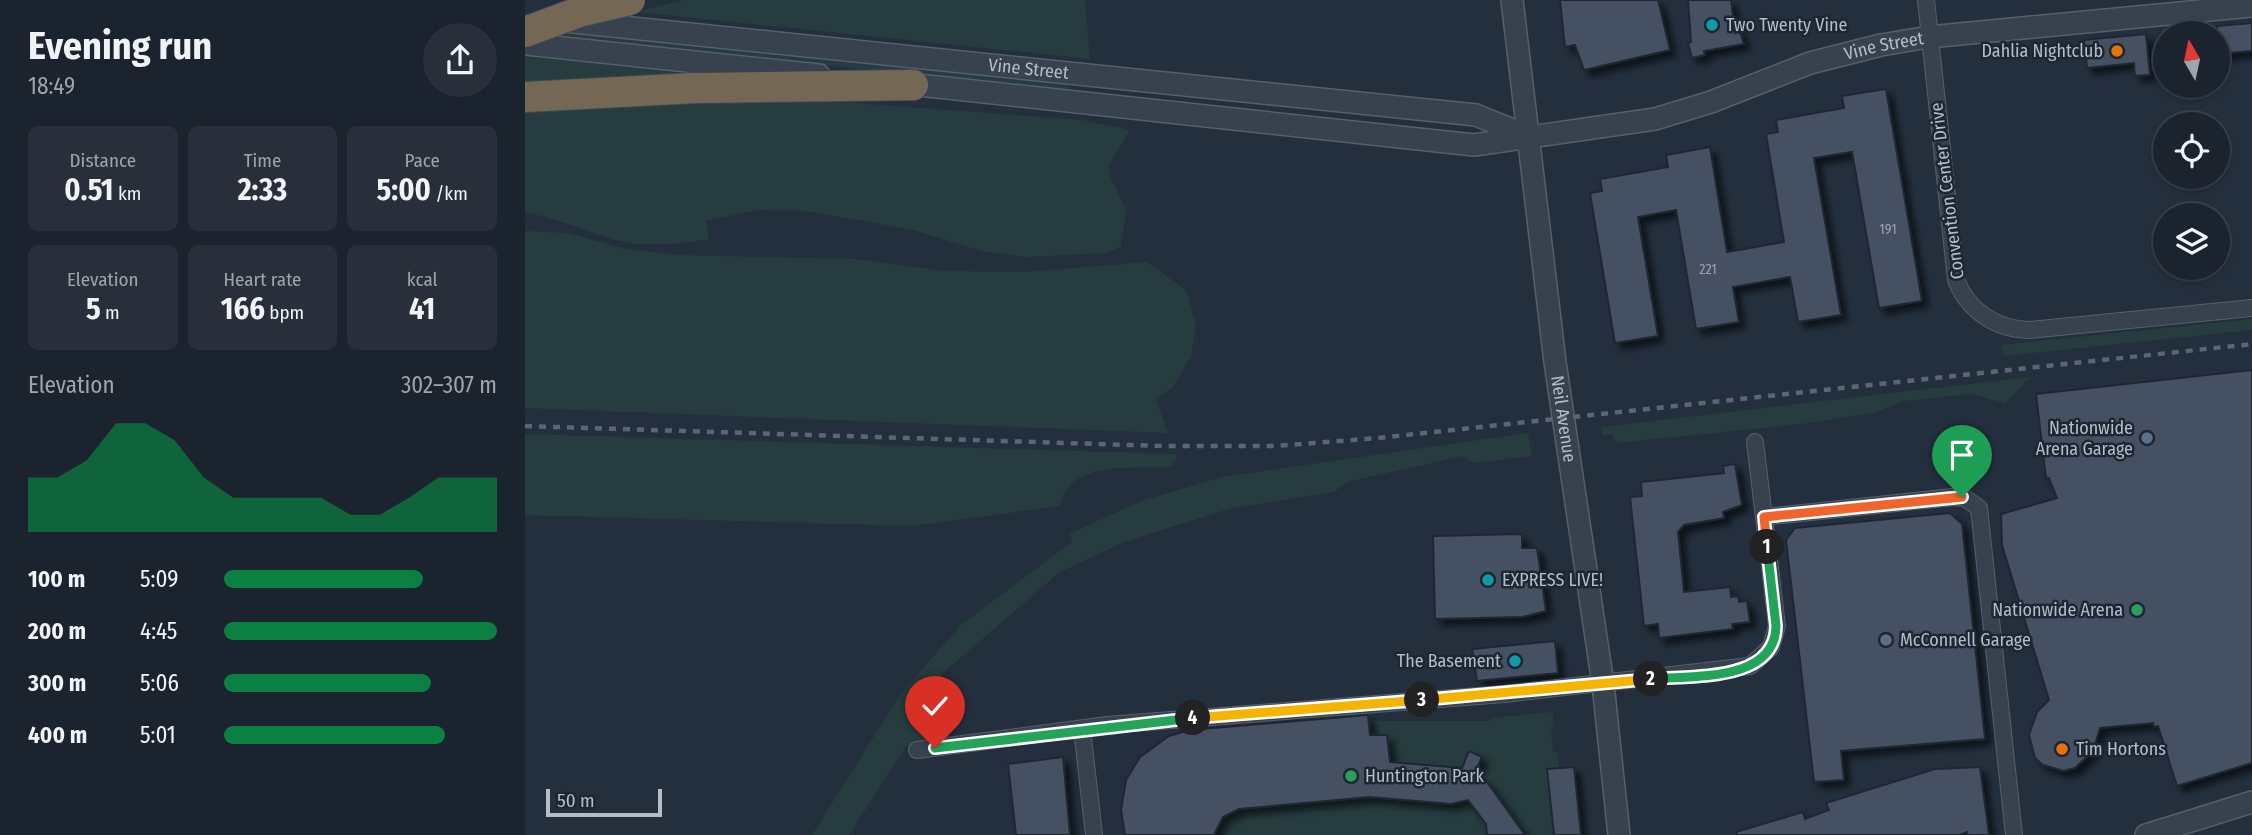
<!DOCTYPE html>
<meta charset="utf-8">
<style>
body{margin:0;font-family:"Fira Sans Condensed",sans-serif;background:#282f3a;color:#f1f3f6;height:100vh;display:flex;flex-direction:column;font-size:26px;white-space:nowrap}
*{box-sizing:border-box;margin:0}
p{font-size:23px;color:#a0a4aa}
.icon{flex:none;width:38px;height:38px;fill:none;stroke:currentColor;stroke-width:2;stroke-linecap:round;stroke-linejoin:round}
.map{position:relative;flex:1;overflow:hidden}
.sheet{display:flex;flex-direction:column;background:#1b232e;width:525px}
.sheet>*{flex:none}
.needle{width:46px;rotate:351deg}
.buttons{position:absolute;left:1628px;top:21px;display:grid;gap:14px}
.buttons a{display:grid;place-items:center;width:77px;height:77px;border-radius:50%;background:#1b232e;box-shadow:0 4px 10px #0003,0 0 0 2px #39404a;font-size:35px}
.scale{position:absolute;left:21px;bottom:18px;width:116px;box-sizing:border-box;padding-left:7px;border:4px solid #b4bcc9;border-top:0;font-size:19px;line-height:24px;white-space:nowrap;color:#b4bcc9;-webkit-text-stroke:5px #1d2633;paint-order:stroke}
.pin{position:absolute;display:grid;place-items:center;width:60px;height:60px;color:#fff;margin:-72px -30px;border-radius:50% 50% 50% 0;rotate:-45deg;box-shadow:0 0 7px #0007}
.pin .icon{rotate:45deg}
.km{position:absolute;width:35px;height:35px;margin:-18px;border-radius:50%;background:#222;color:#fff;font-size:19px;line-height:35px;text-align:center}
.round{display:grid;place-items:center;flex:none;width:74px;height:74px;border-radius:37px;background:#282f3a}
.head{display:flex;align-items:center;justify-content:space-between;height:119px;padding:0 28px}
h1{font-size:38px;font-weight:700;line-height:52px}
.stats{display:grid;grid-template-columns:repeat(3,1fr);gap:10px;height:119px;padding:7px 28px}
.stats div{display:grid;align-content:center;border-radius:10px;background:#282f3a;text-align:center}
.stats b{font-size:30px;font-weight:700}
.stats small{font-size:19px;font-weight:400}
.stats p{font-size:19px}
.chart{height:196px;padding:14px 28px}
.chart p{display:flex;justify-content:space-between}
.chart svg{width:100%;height:126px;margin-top:7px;fill:#0b8043;opacity:.7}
ul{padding:0 28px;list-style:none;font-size:23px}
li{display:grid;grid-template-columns:112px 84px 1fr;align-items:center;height:52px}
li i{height:18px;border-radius:9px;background:#0b8043}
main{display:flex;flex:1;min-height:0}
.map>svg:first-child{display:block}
.green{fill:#263c3f}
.building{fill:#455162;stroke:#1f2835;stroke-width:2;filter:url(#shadow)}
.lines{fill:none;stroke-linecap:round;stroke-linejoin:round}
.minor-casing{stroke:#565f6c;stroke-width:18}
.tertiary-casing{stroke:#565f6c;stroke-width:24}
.motorway-casing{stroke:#434c59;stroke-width:32}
.minor{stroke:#38414e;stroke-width:16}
.tertiary{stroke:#38414e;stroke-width:21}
.motorway{stroke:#746855;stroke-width:30}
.rail{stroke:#5a6575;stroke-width:4.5;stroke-dasharray:7 7;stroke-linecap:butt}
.motorway-bridge-casing{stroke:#434c59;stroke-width:32;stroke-linecap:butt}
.motorway-bridge{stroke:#746855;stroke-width:30}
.split-1-casing{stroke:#fff;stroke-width:14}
.split-2-casing{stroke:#fff;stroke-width:14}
.split-3-casing{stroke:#fff;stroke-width:14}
.split-4-casing{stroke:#fff;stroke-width:14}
.split-5-casing{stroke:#fff;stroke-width:14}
.split-1{stroke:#f0652b;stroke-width:9}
.split-2{stroke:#22a559;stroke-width:9}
.split-3{stroke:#f5b400;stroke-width:9}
.split-4{stroke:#f5b400;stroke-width:9}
.split-5{stroke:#22a559;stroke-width:9}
.culture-dot{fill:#0f9aa8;stroke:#1d2633;stroke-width:2.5}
.food-dot{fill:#e8710a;stroke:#1d2633;stroke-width:2.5}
.service-dot{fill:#5c6f8a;stroke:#1d2633;stroke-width:2.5}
.leisure-dot{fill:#2e9e5b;stroke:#1d2633;stroke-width:2.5}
.labels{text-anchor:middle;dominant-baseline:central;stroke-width:5;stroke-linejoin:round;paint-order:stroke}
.number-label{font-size:14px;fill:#98a1af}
.poi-label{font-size:18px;fill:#b4bcc9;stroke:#1d2633;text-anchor:start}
.street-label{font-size:18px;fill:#b4bcc9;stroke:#1d2633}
</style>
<main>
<section class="sheet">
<div class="head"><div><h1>Evening run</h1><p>18:49</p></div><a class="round"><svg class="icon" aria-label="share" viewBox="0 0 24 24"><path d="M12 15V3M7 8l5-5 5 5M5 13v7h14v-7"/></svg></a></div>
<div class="stats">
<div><p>Distance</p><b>0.51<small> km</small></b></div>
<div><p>Time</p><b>2:33</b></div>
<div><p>Pace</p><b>5:00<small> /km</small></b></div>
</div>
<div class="stats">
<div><p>Elevation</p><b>5<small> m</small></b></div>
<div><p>Heart rate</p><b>166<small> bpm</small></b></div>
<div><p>kcal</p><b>41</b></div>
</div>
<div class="chart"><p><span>Elevation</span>302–307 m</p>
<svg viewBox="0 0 160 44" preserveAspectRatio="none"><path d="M0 44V25L10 25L20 19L30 6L40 6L50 12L60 25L70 32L80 32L90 32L100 32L110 38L120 38L130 32L140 25L150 25L160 25V44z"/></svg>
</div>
<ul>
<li><b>100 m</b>5:09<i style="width:73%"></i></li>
<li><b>200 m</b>4:45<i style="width:100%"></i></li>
<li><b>300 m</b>5:06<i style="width:76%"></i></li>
<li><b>400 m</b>5:01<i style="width:81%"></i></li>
</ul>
</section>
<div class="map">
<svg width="1727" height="835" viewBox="0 0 1727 835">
<defs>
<filter id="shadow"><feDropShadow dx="6" dy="6" stdDeviation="3.5" flood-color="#0009"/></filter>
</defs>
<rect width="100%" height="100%" fill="#242f3e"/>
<!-- green -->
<g class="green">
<polygon points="158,0 560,0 565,59 111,12"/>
<polygon points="0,26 545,82 544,91 0,34"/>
<polygon points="0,53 212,76 0,88"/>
<path d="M251,97L557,120L605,130L584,165L585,176L601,210L596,247L580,253L501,257L457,251L384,229L279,211L233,210L181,221L184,239C150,245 116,248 83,238C54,228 29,218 0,212V106Z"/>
<polygon points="0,231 44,233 100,249 153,255 332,259 418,271 501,272 622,262 661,290 671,325 666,357 648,387 631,399 643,433 0,408"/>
<polygon points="1727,319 1727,330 1479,356 1476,345"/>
<polygon points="1505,377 1480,403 1445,394 1379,401 1349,413 1276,424 1091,443 1087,434 1077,435 1076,427"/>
<polygon points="1003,433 1007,456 949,463 938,456 822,482 809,492 707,508 599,542 535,572 418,673 414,680 419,741 381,746 324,835 287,835 376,693 436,625 547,542 544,534 616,501 697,477"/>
<path d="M0,434L650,454L652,460L645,467C608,469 545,459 535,506L388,526L0,515Z"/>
<polygon points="1028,712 1029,726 1026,727 1028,752 1032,752 1034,768 1049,767 1056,835 600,835 596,810 601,780 615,757 644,736 665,730 843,714 844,721 965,721 966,718"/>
</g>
<!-- building -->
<g class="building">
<polygon points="1035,0 1133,0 1145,50 1059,70 1050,45 1040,47"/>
<polygon points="1163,0 1206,0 1210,33 1214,29 1219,44 1179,51 1180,55 1167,58 1163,43 1166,42"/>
<polygon points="1727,23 1727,51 1692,54 1692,26"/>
<polygon points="1621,34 1625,75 1610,76 1609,63 1562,68 1559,40"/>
<polygon points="1361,89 1397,301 1354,308 1327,152 1289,158 1316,315 1273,322 1265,277 1208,287 1214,322 1171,329 1151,210 1113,217 1133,336 1090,343 1065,193 1077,191 1075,179 1143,167 1141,155 1185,147 1202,252 1259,242 1241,134 1253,132 1251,120 1319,108 1317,96"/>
<polygon points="1727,370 1727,763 1652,786 1633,726 1629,727 1628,723 1575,728 1568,751 1550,768 1539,771 1518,765 1510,758 1504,735 1512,712 1524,700 1477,545 1476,514 1532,498 1524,478 1521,478 1511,394"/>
<polygon points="1210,464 1217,505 1198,512 1199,518 1159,525 1153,532 1159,592 1205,587 1206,597 1213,596 1214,602 1222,601 1225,622 1207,624 1208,629 1134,638 1133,624 1119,626 1105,497 1117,496 1116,482 1199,473 1198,466"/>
<polygon points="1425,513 1437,524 1460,739 1316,751 1319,780 1289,782 1261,540 1270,528"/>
<polygon points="997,534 997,548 1012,548 1021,611 998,617 910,619 908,536"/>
<polygon points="1030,641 1033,673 952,681 947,649"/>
<polygon points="843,715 845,735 862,735 865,762 937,768 944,751 957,757 949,775 962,782 1000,835 962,835 961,824 943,800 926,804 845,797 714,809 698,817 689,835 600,835 596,810 601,780 615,757 644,736 665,730"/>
<polygon points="538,757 545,835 491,835 483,764"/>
<polygon points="1049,767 1056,835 1029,835 1022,769"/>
<polygon points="1455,767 1464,835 1443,835 1442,832 1434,835 1212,835 1211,832 1278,812 1280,819 1304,810 1301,803 1410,769"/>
</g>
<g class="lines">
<!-- minor casing -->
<g class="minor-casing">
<g id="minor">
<path d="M1401,0L1431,280C1443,311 1471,329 1504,330L1727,308"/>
<polyline points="1239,517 1428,497 1440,498 1454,508 1489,835"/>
<polyline points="557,729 569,835"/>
<polyline points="392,750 582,725 979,694 1225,666 1246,647 1252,626 1230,442"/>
</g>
</g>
<!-- tertiary casing -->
<g class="tertiary-casing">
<g id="tertiary">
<path id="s1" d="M987,0L1030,362L1078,684L1094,835"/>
<path id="s2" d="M39,21L951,115L1002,136"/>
<polyline points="0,44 294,75"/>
<path id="s3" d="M375,83L949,145L1130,119L1186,102L1285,63L1356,45L1404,37L1727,6"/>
<polyline points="1621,835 1727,802"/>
</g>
</g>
<!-- motorway casing -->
<g class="motorway-casing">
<polyline id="motorway" points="0,97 170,88 388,85"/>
</g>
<!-- minor -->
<use href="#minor" class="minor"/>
<!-- tertiary -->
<use href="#tertiary" class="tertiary"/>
<!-- motorway -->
<use href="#motorway" class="motorway"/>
<!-- rail -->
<polyline class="rail" points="0,426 637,446 750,446 853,438 1727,344"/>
<!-- motorway-bridge casing -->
<g class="motorway-bridge-casing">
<polyline id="motorway-bridge" points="0,32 54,12 105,0"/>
</g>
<!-- motorway-bridge -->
<use href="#motorway-bridge" class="motorway-bridge"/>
</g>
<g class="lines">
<!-- split-1 casing -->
<g class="split-1-casing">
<polyline id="split-1" points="1242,547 1239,517 1437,497"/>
</g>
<!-- split-2 casing -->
<g class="split-2-casing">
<path id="split-2" d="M1126,679C1166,675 1250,683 1251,626L1242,547"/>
</g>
<!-- split-3 casing -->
<g class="split-3-casing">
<polyline id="split-3" points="897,700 1126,679"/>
</g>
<!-- split-4 casing -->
<g class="split-4-casing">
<polyline id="split-4" points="668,718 897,700"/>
</g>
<!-- split-5 casing -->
<g class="split-5-casing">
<polyline id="split-5" points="410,748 668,718"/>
</g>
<!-- split-1 -->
<use href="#split-1" class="split-1"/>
<!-- split-2 -->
<use href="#split-2" class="split-2"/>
<!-- split-3 -->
<use href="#split-3" class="split-3"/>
<!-- split-4 -->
<use href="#split-4" class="split-4"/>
<!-- split-5 -->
<use href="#split-5" class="split-5"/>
</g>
<!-- markers -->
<g class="culture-dot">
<circle cx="1187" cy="25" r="7"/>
<circle cx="963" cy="580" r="7"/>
<circle cx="990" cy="661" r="7"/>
</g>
<g class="food-dot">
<circle cx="1592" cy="51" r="7"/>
<circle cx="1537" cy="749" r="7"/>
</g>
<g class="service-dot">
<circle cx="1622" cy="438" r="7"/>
<circle cx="1361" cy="640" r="7"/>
</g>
<g class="leisure-dot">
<circle cx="1612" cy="610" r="7"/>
<circle cx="826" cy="776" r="7"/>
</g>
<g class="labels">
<!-- number labels -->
<g class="number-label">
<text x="1363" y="229">191</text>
<text x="1183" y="269">221</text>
</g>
<!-- poi labels -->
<g class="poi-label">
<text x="1201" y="25">Two Twenty Vine</text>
<text x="1578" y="51" text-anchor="end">Dahlia Nightclub</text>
<text x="1608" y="428" text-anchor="end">Nationwide<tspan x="1608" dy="21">Arena Garage</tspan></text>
<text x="977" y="580">EXPRESS LIVE!</text>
<text x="1598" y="610" text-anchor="end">Nationwide Arena</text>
<text x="1375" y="640">McConnell Garage</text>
<text x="976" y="661" text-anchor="end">The Basement</text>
<text x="1551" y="749">Tim Hortons</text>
<text x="840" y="776">Huntington Park</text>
</g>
<!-- street labels -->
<g class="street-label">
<text stroke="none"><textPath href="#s3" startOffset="1001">Vine Street</textPath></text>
<text stroke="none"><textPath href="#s2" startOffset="467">Vine Street</textPath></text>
<text transform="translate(1422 191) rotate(-97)">Convention Center Drive</text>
<text stroke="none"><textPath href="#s1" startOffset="422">Neil Avenue</textPath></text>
</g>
</g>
</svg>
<div class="buttons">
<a><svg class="needle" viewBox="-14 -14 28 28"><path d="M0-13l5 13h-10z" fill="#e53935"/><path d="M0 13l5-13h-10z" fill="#a0a4aa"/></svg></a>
<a><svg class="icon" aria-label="locate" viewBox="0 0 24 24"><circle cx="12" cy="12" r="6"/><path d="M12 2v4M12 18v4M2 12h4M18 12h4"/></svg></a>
<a><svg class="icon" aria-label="layers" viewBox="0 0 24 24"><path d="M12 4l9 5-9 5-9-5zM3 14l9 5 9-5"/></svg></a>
</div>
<div class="scale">50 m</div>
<div class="pin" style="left:1437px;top:497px;background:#1e9e55"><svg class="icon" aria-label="arrive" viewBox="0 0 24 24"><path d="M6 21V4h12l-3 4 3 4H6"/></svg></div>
<div class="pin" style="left:410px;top:748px;background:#d93025"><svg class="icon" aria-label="check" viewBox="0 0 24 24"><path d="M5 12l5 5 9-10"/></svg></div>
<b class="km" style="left:1242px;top:547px">1</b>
<b class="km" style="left:1126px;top:679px">2</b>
<b class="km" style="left:897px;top:700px">3</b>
<b class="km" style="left:668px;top:718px">4</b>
</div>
</main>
